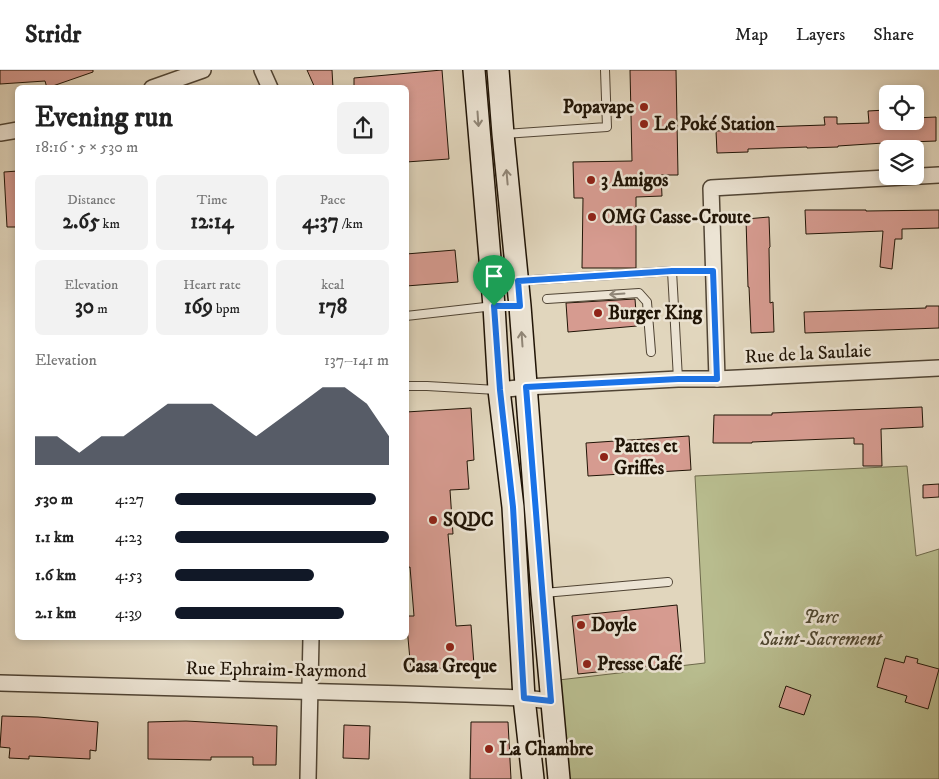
<!DOCTYPE html>
<meta charset="utf-8">
<style>
body{margin:0;font-family:"IM FELL DW Pica",serif;background:#f2f2f2;color:#222;height:100vh;display:flex;flex-direction:column;font-size:19px;white-space:nowrap}
*{box-sizing:border-box;margin:0}
p{font-size:16px;color:#767676}
.icon{flex:none;width:28px;height:28px;fill:none;stroke:currentColor;stroke-width:2;stroke-linecap:round;stroke-linejoin:round}
.map{position:relative;flex:1;overflow:hidden}
.drawer{position:absolute;left:15px;top:15px;width:394px;height:555px;display:flex;flex-direction:column;background:#fff;border-radius:8px;box-shadow:0 2px 8px #0003}
.drawer>*{flex:none}
.fabs{position:absolute;left:879px;top:15px;display:grid;gap:10px}
.fabs a{display:grid;place-items:center;width:45px;height:45px;border-radius:8px;background:#fff;box-shadow:0 2px 8px #0003;font-size:25px}
.pin{position:absolute;display:grid;place-items:center;width:42px;height:42px;color:#fff;margin:-51px -21px;border-radius:50% 50% 50% 0;rotate:-45deg;box-shadow:0 0 5px #0007}
.pin .icon{rotate:45deg}
.round{display:grid;place-items:center;flex:none;width:52px;height:52px;border-radius:8px;background:#f2f2f2}
.headline{display:flex;align-items:center;justify-content:space-between;height:85px;padding:0 20px}
h1{font-size:28px;font-weight:700;line-height:38px}
.figures{display:grid;grid-template-columns:repeat(3,1fr);gap:8px;height:85px;padding:5px 20px}
.figures div{display:grid;align-content:center;border-radius:8px;background:#f2f2f2;text-align:center}
.figures b{font-size:21px;font-weight:700}
.figures small{font-size:14px;font-weight:400}
.figures p{font-size:14px}
.chart{height:140px;padding:10px 20px}
.chart p{display:flex;justify-content:space-between}
.chart svg{width:100%;height:90px;margin-top:5px;fill:#111827;opacity:.7}
ul{padding:0 20px;list-style:none;font-size:16px}
li{display:grid;grid-template-columns:80px 60px 1fr;align-items:center;height:38px}
li i{height:12px;border-radius:6px;background:#111827}
header{display:flex;align-items:center;gap:30px;box-sizing:border-box;height:70px;padding:0 25px;background:#fff;border-bottom:1px solid #e0e0e0}
header strong{font-size:24px}
nav{display:flex;gap:28px;margin-inline-start:auto;font-size:18px}
.map>svg:first-child{display:block}
.green{fill:#b8bc8e;stroke:#6c684a}
.building{fill:#d69b90;stroke:#201406}
.lines{fill:none;stroke-linecap:round;stroke-linejoin:round}
.lane-casing{stroke:#504434;stroke-width:10}
.street-casing{stroke:#504434;stroke-width:18}
.secondary-casing{stroke:#201406;stroke-width:24}
.lane{stroke:#ece4d4;stroke-width:8}
.street{stroke:#ece4d4;stroke-width:15}
.secondary{stroke:#ece4d4;stroke-width:21}
.oneway{stroke:#908677}
.route-casing{stroke:#fff;stroke-width:10}
.route{stroke:#1a73e8;stroke-width:6}
.poi-dot{fill:#8f2418;stroke:#ece4d4;stroke-width:2}
.labels{text-anchor:middle;dominant-baseline:central;stroke-width:5;stroke-linejoin:round;paint-order:stroke}
.poi-label{font-size:19px;font-weight:bold;fill:#201406;stroke:#ece4d4;text-anchor:start}
.street-label{font-size:19px;fill:#201406;stroke:#ece4d4}
.park-label{font-size:19px;font-style:italic;fill:#4e462f;stroke:#ece4d4}
</style>
<header>
<strong>Stridr</strong>
<nav><a>Map</a><a>Layers</a><a>Share</a></nav>
</header>
<div class="map">
<svg width="939" height="709" viewBox="0 0 939 709">
<rect width="100%" height="100%" fill="#e1d6bd"/>
<filter id="stains"><feTurbulence type="fractalNoise" baseFrequency=".004" numOctaves="4"/><feColorMatrix values="0 0 0 0 .2 0 0 0 0 .09 0 0 0 0 .02 0 0 0 .5 -.17"/></filter>
<radialGradient id="worn" r=".72"><stop offset=".6" stop-color="#630" stop-opacity="0"/><stop offset="1" stop-color="#630" stop-opacity=".3"/></radialGradient>
<!-- green -->
<polygon class="green" points="907,396 916,486 939,479 939,709 557,709 550,611 705,593 695,406"/>
<!-- building -->
<g class="building">
<polygon points="0,0 93,0 93,2 47,18 45,11 0,14"/>
<polygon points="307,0 332,0 333,18 315,18"/>
<polygon points="442,0 449,89 406,92 406,18 354,18 354,8"/>
<polygon points="630,0 676,0 678,105 661,105 662,126 636,127 636,198 582,198 583,128 574,128 573,92 632,91"/>
<polygon points="886,40 886,51 915,51 915,48 936,47 936,71 884,73 838,76 838,77 807,78 807,77 748,79 748,82 717,83 716,61 764,59 764,57 825,55 824,47 837,47 837,54 869,53 868,41"/>
<polygon points="18,101 18,157 7,157 4,102"/>
<polygon points="805,140 866,140 866,141 939,140 939,158 902,159 902,169 895,169 892,199 880,197 883,161 806,164"/>
<polygon points="769,147 770,177 769,178 770,233 773,232 774,262 751,263 749,217 748,217 746,149"/>
<polygon points="455,180 458,212 406,216 406,184"/>
<polygon points="635,229 637,256 568,262 566,233"/>
<polygon points="926,236 939,236 939,258 805,263 804,242 926,238"/>
<polygon points="922,337 923,357 881,359 882,396 863,396 863,374 854,374 854,368 752,372 752,373 713,373 714,345 772,345 772,343"/>
<polygon points="471,338 474,390 467,391 469,419 450,420 453,464 448,464 456,556 471,555 474,595 411,601 406,546 414,546 410,497 406,498 406,342"/>
<polygon points="689,366 691,400 588,406 586,373"/>
<polygon points="939,414 939,427 923,428 923,415"/>
<polygon points="677,535 682,593 578,604 572,546"/>
<polygon points="906,586 918,589 917,593 939,599 928,639 905,632 907,626 877,617 885,588 904,593"/>
<polygon points="786,616 811,625 804,645 779,637"/>
<polygon points="2,646 38,647 98,652 96,681 90,680 90,689 29,686 29,689 9,688 10,678 0,677"/>
<polygon points="186,651 277,656 276,695 253,695 253,687 211,687 211,690 148,689 148,652"/>
<polygon points="471,652 508,652 511,709 470,709"/>
<polygon points="344,655 370,656 369,689 343,688"/>
</g>
<g class="lines">
<!-- lane casing -->
<g class="lane-casing">
<g id="lane">
<polyline points="505,64 607,57 605,0"/>
<polyline points="672,201 678,309"/>
<polyline points="518,211 672,201 713,201"/>
<polyline points="547,229 639,223 647,232 651,282"/>
<polyline points="406,246 494,236 518,236"/>
<polyline points="406,316 427,316 497,320"/>
<polyline points="544,523 668,512"/>
</g>
</g>
<!-- street casing -->
<g class="street-casing">
<g id="street">
<polyline points="262,0 270,18"/>
<polyline points="152,18 203,0"/>
<polyline points="0,63 18,60"/>
<polyline points="717,309 711,118 939,105"/>
<polyline points="499,320 526,317 678,309 717,309 939,298"/>
<polyline points="0,613 406,624 524,628 551,631"/>
<polyline points="308,709 311,568"/>
</g>
</g>
<!-- secondary casing -->
<g class="secondary-casing">
<g id="secondary">
<polyline points="474,0 494,236 499,320 513,437 524,628 533,709"/>
<polyline points="498,0 503,64 520,236 542,524 559,709"/>
</g>
</g>
<!-- lane -->
<use href="#lane" class="lane"/>
<!-- street -->
<use href="#street" class="street"/>
<!-- secondary -->
<use href="#secondary" class="secondary"/>
</g>
<!-- one-way arrows -->
<defs><path id="oneway-shaft" d="M-6 0H5M1.5-3L5.5 0L1.5 3" fill="none" stroke-width="1.6" stroke-linecap="round" stroke-linejoin="round" transform="scale(1.25)"/></defs>
<g class="oneway">
<use href="#oneway-shaft" transform="translate(478 49) rotate(86)"/>
<use href="#oneway-shaft" transform="translate(507 107) rotate(-95)"/>
<use href="#oneway-shaft" transform="translate(617 224) rotate(176)"/>
<use href="#oneway-shaft" transform="translate(522 269) rotate(-94)"/>
</g>
<g class="lines">
<!-- route casing -->
<g class="route-casing">
<polygon id="route" points="672,201 713,201 717,309 678,309 526,317 551,631 524,628 513,437 500,320 494,236 520,236 518,211"/>
</g>
<!-- route -->
<use href="#route" class="route"/>
</g>
<!-- markers -->
<g class="poi-dot">
<circle cx="644" cy="37" r="5"/>
<circle cx="644" cy="54" r="5"/>
<circle cx="591" cy="110" r="5"/>
<circle cx="592" cy="147" r="5"/>
<circle cx="598" cy="243" r="5"/>
<circle cx="604" cy="387" r="5"/>
<circle cx="433" cy="450" r="5"/>
<circle cx="581" cy="555" r="5"/>
<circle cx="450" cy="577" r="5"/>
<circle cx="587" cy="594" r="5"/>
<circle cx="489" cy="679" r="5"/>
</g>
<g class="labels">
<!-- poi labels -->
<g class="poi-label">
<text x="634" y="37" text-anchor="end">Popavape</text>
<text x="654" y="54">Le Poké Station</text>
<text x="601" y="110">3 Amigos</text>
<text x="602" y="147">OMG Casse-Croute</text>
<text x="608" y="243">Burger King</text>
<text x="614" y="376">Pattes et<tspan x="614" dy="22">Griffes</tspan></text>
<text x="443" y="450">SQDC</text>
<text x="591" y="555">Doyle</text>
<text x="597" y="594">Presse Café</text>
<text x="450" y="596" text-anchor="middle">Casa Greque</text>
<text x="499" y="679">La Chambre</text>
</g>
<!-- street labels -->
<g class="street-label">
<text transform="translate(808 284) rotate(-3)">Rue de la Saulaie</text>
<text transform="translate(276 600) rotate(1)">Rue Ephraim-Raymond</text>
</g>
<!-- park labels -->
<g class="park-label">
<text x="821" y="547">Parc<tspan x="821" dy="22">Saint-Sacrement</tspan></text>
</g>
</g>
<rect width="100%" height="100%" filter="url(#stains)"/>
<rect width="100%" height="100%" fill="url(#worn)"/>
</svg>
<div class="fabs">
<a><svg class="icon" aria-label="locate" viewBox="0 0 24 24"><circle cx="12" cy="12" r="6"/><path d="M12 2v4M12 18v4M2 12h4M18 12h4"/></svg></a>
<a><svg class="icon" aria-label="layers" viewBox="0 0 24 24"><path d="M12 4l9 5-9 5-9-5zM3 14l9 5 9-5"/></svg></a>
</div>
<div class="pin" style="left:494px;top:236px;background:#1e9e55"><svg class="icon" aria-label="arrive" viewBox="0 0 24 24"><path d="M6 21V4h12l-3 4 3 4H6"/></svg></div>
<section class="drawer">
<div class="headline"><div><h1>Evening run</h1><p>18:16 · 5 × 530 m</p></div><a class="round"><svg class="icon" aria-label="share" viewBox="0 0 24 24"><path d="M12 15V3M7 8l5-5 5 5M5 13v7h14v-7"/></svg></a></div>
<div class="figures">
<div><p>Distance</p><b>2.65<small> km</small></b></div>
<div><p>Time</p><b>12:14</b></div>
<div><p>Pace</p><b>4:37<small> /km</small></b></div>
</div>
<div class="figures">
<div><p>Elevation</p><b>30<small> m</small></b></div>
<div><p>Heart rate</p><b>169<small> bpm</small></b></div>
<div><p>kcal</p><b>178</b></div>
</div>
<div class="chart"><p><span>Elevation</span>137–141 m</p>
<svg viewBox="0 0 160 44" preserveAspectRatio="none"><path d="M0 44V30L10 30L20 38L30 30L40 30L50 22L60 14L70 14L80 14L90 22L100 30L110 22L120 14L130 6L140 6L150 14L160 30V44z"/></svg>
</div>
<ul>
<li><b>530 m</b>4:27<i style="width:94%"></i></li>
<li><b>1.1 km</b>4:23<i style="width:100%"></i></li>
<li><b>1.6 km</b>4:53<i style="width:65%"></i></li>
<li><b>2.1 km</b>4:39<i style="width:79%"></i></li>
</ul>
</section>
</div>
